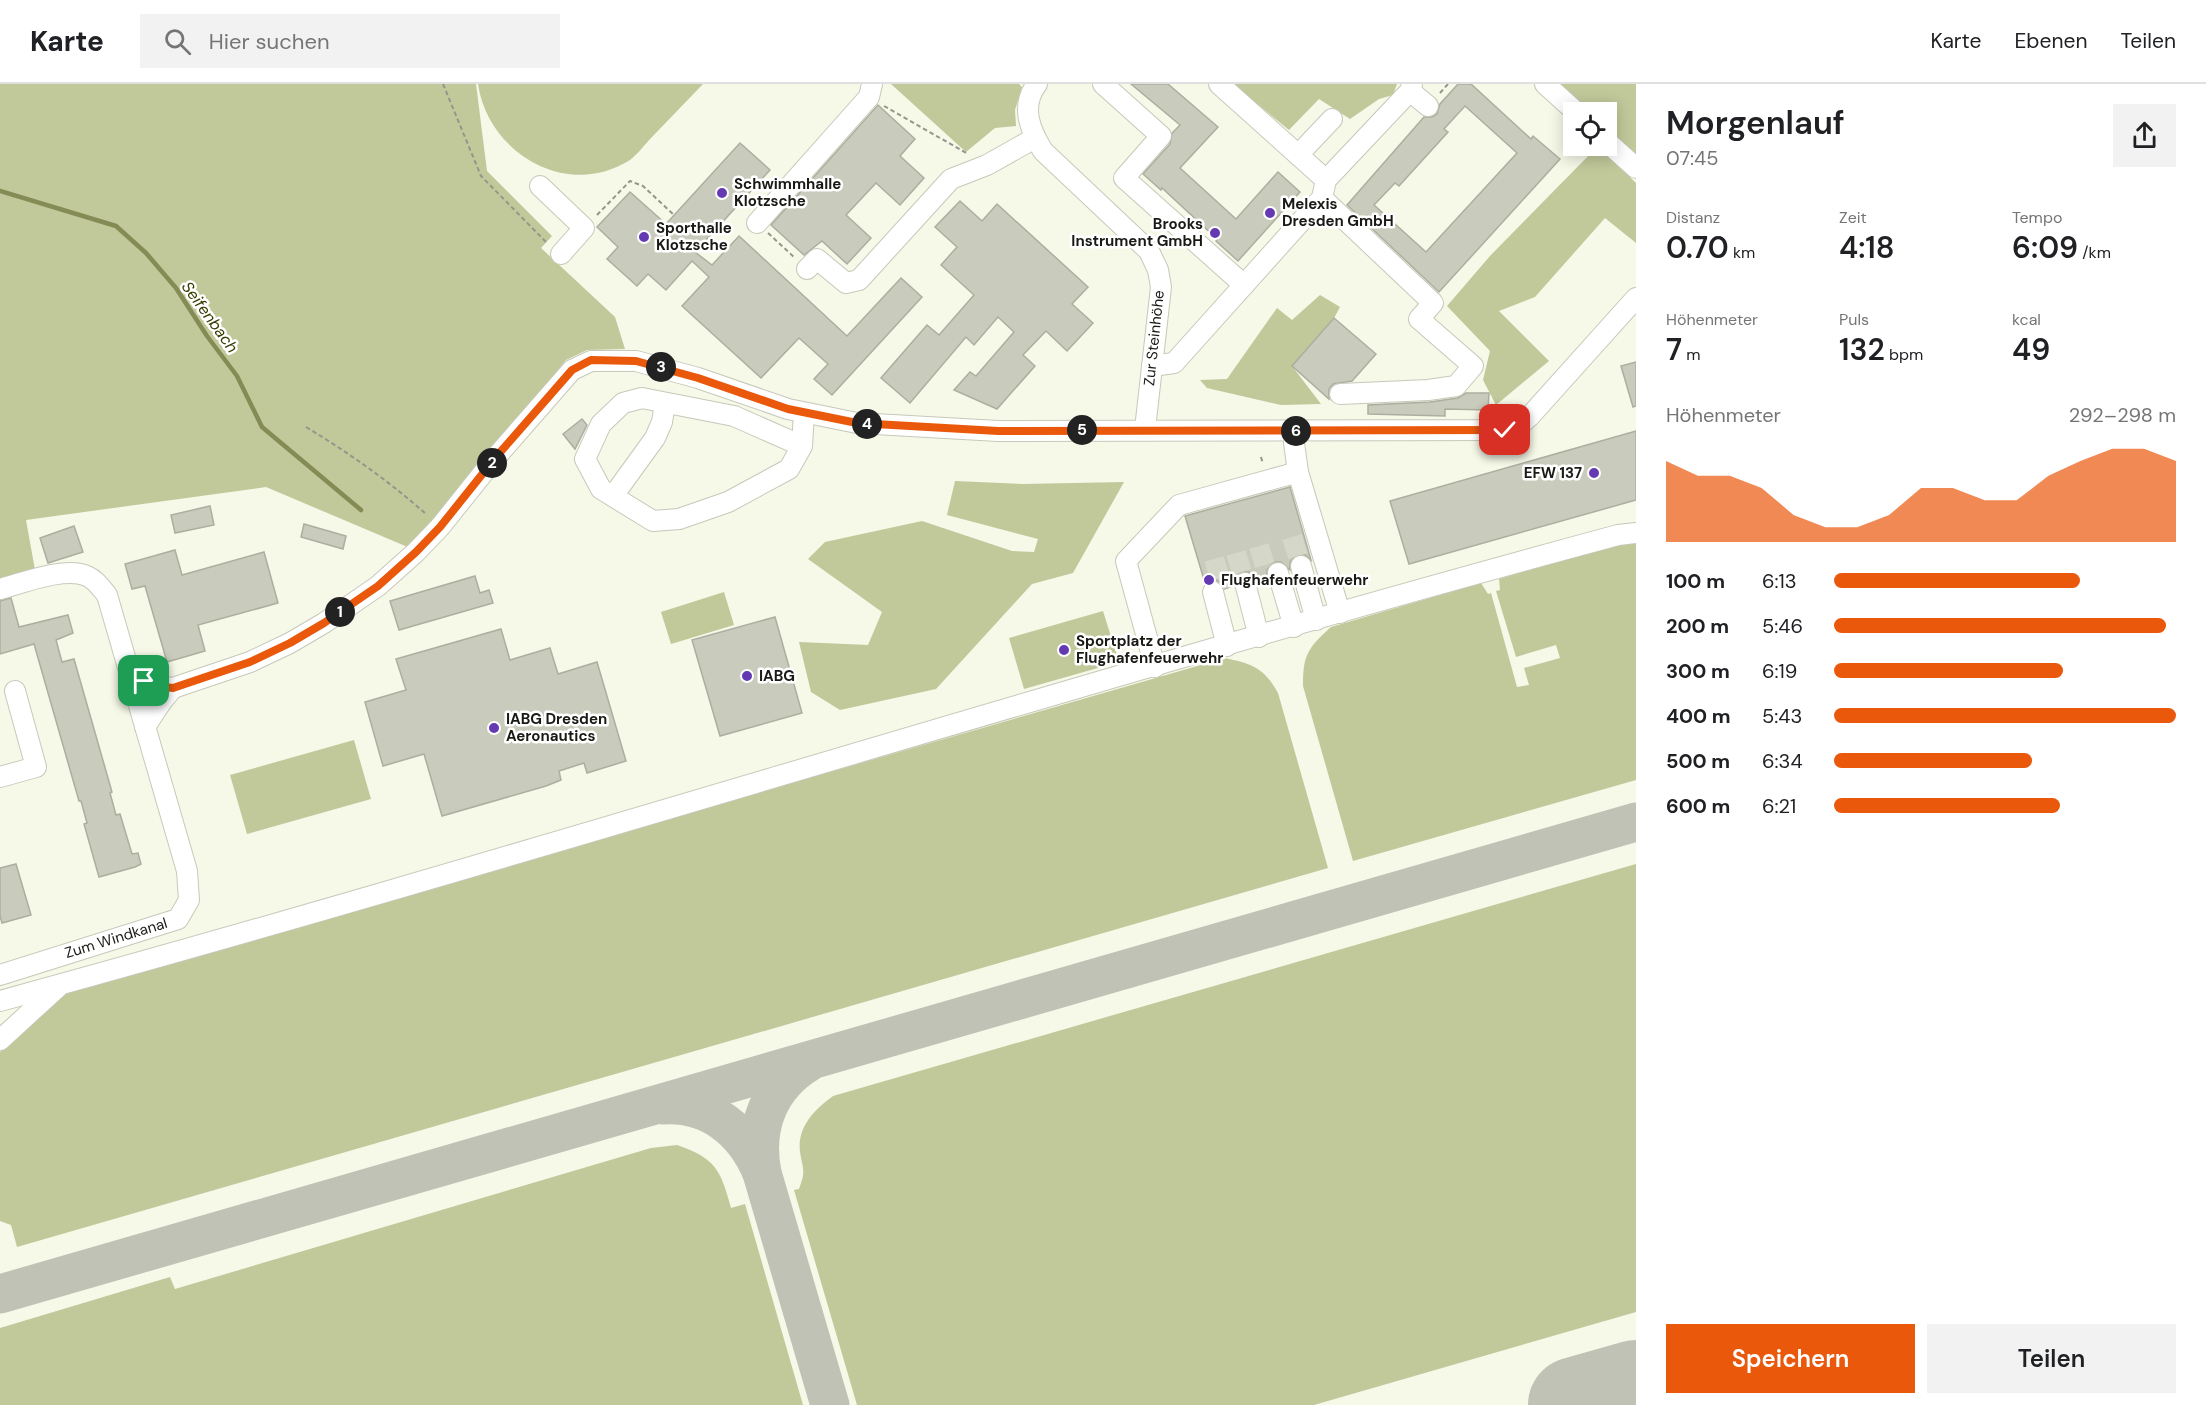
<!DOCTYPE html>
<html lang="de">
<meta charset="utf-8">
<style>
body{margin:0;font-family:"DM Sans",sans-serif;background:#f2f2f2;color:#202124;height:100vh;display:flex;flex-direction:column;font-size:22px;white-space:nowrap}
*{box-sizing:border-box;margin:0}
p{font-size:20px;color:#757577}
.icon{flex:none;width:33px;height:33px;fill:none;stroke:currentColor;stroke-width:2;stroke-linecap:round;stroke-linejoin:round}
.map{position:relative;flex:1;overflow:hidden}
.side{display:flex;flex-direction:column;background:#fff;width:570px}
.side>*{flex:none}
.buttons{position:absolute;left:1563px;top:18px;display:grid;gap:12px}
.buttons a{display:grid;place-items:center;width:54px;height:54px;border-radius:0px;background:#fff;box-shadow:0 3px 15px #0003;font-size:30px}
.pin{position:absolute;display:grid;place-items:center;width:51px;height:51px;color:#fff;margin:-26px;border-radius:12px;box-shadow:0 3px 9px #0006}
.km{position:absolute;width:30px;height:30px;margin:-15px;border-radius:50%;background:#222;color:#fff;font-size:16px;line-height:30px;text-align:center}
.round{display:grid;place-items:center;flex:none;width:63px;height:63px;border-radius:0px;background:#f2f2f2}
.summary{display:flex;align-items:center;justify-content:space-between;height:102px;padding:0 30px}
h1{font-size:33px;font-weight:600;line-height:45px}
.stats{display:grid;grid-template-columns:repeat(3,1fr);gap:9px;height:102px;padding:6px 30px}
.stats div{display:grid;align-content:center}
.stats b{font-size:30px;font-weight:600}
.stats small{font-size:16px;font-weight:400}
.stats p{font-size:16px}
.chart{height:168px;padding:12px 30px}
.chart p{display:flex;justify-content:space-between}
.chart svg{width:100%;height:108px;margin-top:6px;fill:#ea580c;opacity:.7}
.cta{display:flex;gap:12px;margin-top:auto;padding:12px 30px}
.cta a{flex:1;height:69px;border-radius:0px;background:#ea580c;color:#fff;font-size:24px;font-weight:600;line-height:69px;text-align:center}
.cta a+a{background:#f2f2f2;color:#202124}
ul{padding:0 30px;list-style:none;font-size:20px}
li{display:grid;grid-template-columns:96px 72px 1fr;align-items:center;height:45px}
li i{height:15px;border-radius:8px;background:#ea580c}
header{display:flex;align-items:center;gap:36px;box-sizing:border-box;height:84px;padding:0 30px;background:#fff;border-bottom:2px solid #e0e0e0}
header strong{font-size:28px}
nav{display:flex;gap:33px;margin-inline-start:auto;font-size:21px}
.search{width:420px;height:54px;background:#f2f2f2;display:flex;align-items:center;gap:15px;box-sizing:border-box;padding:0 21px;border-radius:0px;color:#757577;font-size:22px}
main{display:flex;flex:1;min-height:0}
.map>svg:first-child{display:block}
.green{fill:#c1c89a}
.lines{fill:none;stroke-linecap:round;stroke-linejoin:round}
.stream{stroke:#858b55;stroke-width:4.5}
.taxiway{stroke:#c0c2b5;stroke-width:39}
.runway{stroke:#c0c2b5;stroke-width:96}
.building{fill:#c9cbbc;stroke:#acae9f;stroke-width:1.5;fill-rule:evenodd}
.minor-tunnel{stroke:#d5d7c8;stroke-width:20;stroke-dasharray:20 10;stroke-linecap:butt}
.minor-casing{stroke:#c6c9b9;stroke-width:22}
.path{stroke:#95968b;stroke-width:2;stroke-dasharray:4.5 3;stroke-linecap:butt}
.minor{stroke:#fff;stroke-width:20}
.route-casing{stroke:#fff;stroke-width:12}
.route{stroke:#ea580c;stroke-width:8}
.poi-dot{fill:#643ab2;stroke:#fff;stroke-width:2}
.labels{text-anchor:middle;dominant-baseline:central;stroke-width:5;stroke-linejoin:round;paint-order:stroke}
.poi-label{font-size:15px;font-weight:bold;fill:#191a15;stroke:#fff;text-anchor:start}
.street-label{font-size:15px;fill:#191a15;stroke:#fff}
.water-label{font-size:16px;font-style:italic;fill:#383d00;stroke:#fff}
</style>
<header>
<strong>Karte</strong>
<div class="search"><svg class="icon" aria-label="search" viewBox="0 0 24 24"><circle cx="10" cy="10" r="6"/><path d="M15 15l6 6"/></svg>Hier suchen</div>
<nav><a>Karte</a><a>Ebenen</a><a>Teilen</a></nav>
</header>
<main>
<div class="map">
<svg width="1636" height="1321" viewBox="0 0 1636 1321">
<rect width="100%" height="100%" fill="#f6f8e8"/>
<!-- green -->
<g class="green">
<polygon points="0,0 476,0 487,87 552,152 541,164 615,233 625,265 587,266 566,276 410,464 266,403 26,436 35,486 0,495"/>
<path d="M478,0H703C686,18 669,35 652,53C645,60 638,70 630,76C567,116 488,69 478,0Z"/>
<polygon points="891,0 1019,0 1022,3 1015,26 1016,42 995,44 966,68"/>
<polygon points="1233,0 1397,0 1393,11 1379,15 1350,35 1319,15 1289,46"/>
<polygon points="1555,0 1636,0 1636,72 1607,46 1606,28 1587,28"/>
<polygon points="1598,62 1636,99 1636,159 1605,134 1535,213 1499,227 1549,277 1496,321 1483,296 1490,267 1447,222 1490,172"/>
<polygon points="1320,211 1340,223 1334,234 1292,282 1321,320 1281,321 1207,304 1200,296 1227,295 1277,224 1292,236"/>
<polygon points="955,397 1023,400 1124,398 1073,489 1032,500 936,605 840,626 811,608 799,558 868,561 882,528 808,475 825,458 922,437 1012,467 1034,468 1038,455 947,431"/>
<path d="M1636,459V696L1353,777L1303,602C1303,570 1308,564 1331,543L1481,499L1488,510L1491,509L1517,603L1529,601L1524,584L1560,574L1556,561L1516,573L1496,507L1500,506L1499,495L1611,462Z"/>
<polygon points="724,508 734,541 671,560 661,528"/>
<polygon points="1103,527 1119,578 1024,605 1009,554"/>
<path d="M1225,574C1253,580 1264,584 1278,609L1328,784L17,1163L11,1141L0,1137V968L67,908Z"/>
<polygon points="354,656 371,715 247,750 230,691"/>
<path d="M1636,780V1228L1314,1321H857L794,1106L799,1105C806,1086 803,1086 800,1068C797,1043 814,1026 833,1012Z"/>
<path d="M677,1061C716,1074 721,1087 731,1124L745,1120L803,1321H0V1244L170,1193L175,1205L651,1064Z"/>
</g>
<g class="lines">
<!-- stream -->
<polyline class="stream" points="0,107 116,142 146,169 176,204 207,252 237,292 262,343 361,426"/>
<!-- taxiway -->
<g class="taxiway">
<path d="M663,1021C710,1018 745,1047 762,1089L830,1321"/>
<path d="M762,1089C753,1043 769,1002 809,978"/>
<polyline points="0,1210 1636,738"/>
</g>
<!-- runway -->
<polyline class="runway" points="1576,1321 1636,1304"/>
</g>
<!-- building -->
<g class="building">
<polygon points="1131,0 1168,0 1218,43 1180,84 1236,135 1278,88 1300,108 1238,177 1216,157 1217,155 1162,104 1161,106 1143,90 1170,60 1172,49 1180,41"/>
<path d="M1458,0H1471L1531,55L1533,52L1560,75L1439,208L1347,121L1424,33H1432L1437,30L1440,20ZM1465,22L1517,69L1426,168L1374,121L1395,99L1399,102L1448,48L1444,45Z"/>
<polygon points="878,21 915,55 900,72 924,94 900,121 876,99 846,131 871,154 847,180 822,157 804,171 771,141"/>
<polygon points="740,59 770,86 695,168 712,181 739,152 847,252 901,194 922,213 832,311 814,295 828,280 799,254 761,294 682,222 709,193 692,177 666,206 648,190 637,202 607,175 618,163 597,143 630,108 666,140"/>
<polygon points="960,117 982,137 997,120 1088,203 1072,220 1093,239 1067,267 1046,247 1023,271 1035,282 997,325 954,306 970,288 976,292 1014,248 998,233 974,261 966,253 910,319 881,294 927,241 939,251 974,211 941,181 957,163 935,143"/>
<polygon points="1334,234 1376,270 1352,297 1333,300 1329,305 1329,315 1292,282"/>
<polygon points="1636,278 1636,322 1633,323 1621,282"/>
<polygon points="1466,309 1489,309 1488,326 1445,325 1445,332 1368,330 1368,321 1430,318 1458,314"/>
<polygon points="582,335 587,341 575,365 563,350"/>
<polygon points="1636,347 1636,416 1409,480 1390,417"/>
<polygon points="1290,403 1311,476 1305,471 1297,471 1290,478 1290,486 1281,478 1274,478 1267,486 1267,492 1256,495 1249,488 1241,488 1234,495 1233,502 1224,505 1221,499 1216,496 1205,499 1185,432"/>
<polygon points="210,422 214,441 175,449 171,431"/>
<polygon points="304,440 346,452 343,465 301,453"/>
<polygon points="74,442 83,468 48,479 40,454"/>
<polygon points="175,466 182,491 264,468 278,519 198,541 205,567 167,578 145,502 132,505 125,480"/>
<polygon points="475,492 480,509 489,506 493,519 399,546 390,517"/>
<polygon points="11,514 19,543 68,531 73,549 56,556 62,578 74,575 112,708 110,709 116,731 120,730 132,770 138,769 141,780 135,783 99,793 84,740 87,739 81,717 79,717 34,560 0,570 0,517"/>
<polygon points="775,533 802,629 720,652 692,556"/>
<polygon points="501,545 510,576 550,564 558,590 597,578 626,677 587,689 584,679 559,687 561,696 546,702 442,732 424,670 383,682 365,618 406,606 396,575"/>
<polygon points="16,780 31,831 2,839 0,832 0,784"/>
</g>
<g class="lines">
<!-- minor-tunnel -->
<g class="minor-tunnel">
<polyline points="1292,453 1301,482"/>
<polyline points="1259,462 1268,492"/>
<polyline points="1236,469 1245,499"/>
<polyline points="1214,475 1223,505"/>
</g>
<!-- minor casing -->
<g class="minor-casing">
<g id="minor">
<path d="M1037,0C1020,22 1030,46 1043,67L1149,167L1158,186L1161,203L1145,345"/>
<polyline points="1103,0 1161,52 1124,94 1244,201"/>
<polyline points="1219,0 1326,96"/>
<polyline points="1545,0 1576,28"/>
<polyline points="1410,7 1428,22"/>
<polyline points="1606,57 1636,84"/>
<polyline points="1298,71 1332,35"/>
<polyline points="540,102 584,144 561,170"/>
<polyline points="1322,114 1433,219 1419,235 1473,282 1456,302 1428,306 1340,310"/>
<polyline points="757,139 869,13 872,0"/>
<polyline points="807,185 817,175 846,199 859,196 951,95 987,81 1035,54"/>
<polyline points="1152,282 1174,279 1322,114 1326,96 1410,7 1412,0"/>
<polyline points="1295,347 1294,359 1298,388"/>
<polyline points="802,362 734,332 642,314 623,319 601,340 585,375 601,405 653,437 679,435 728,418 789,385 802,362 804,329"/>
<polyline points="613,412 655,354 662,338 665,319"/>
<polyline points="1301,482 1316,536"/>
<polyline points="1278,489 1294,543"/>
<polyline points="1245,499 1259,553"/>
<path d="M0,505C23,499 65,482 87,492C96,496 101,504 107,511L187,787L189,816L178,835L0,891"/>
<polyline points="1213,508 1227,562"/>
<polyline points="1155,583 1126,477 1179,421 1298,388 1340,529"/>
<polyline points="129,588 144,597 156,602 173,604 250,578 290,559 324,539 378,502 416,468 440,443 496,373 572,286 591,277 636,277 698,294 788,325 857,339 998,347 1505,346 1517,343 1530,332 1636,214"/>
<polyline points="145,643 162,617 173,604"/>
<polyline points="0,693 36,683 15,607"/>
<path d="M0,917C541,769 1076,597 1618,451L1636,449"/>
<polyline points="0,956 58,903"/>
</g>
</g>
<!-- path -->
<g class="path">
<polyline points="443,0 481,92 546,158"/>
<polyline points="1440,9 1448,0"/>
<polyline points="884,22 968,70"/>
<polyline points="597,131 630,97 643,102 674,131"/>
<polyline points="768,149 795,174"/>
<path d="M306,343C349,369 389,397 427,431"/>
<polyline points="1261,373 1263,380"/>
</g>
<!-- minor -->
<use href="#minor" class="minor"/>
</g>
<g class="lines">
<!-- route casing -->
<g class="route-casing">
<polyline id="route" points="144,597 156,602 173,604 250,578 290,559 324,539 378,502 416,468 440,443 496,373 572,286 591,276 636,277 698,294 788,325 857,339 998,347 1505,346"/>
</g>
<!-- route -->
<use href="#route" class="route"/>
</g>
<!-- markers -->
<g class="poi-dot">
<circle cx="722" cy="109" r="6"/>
<circle cx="1270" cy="129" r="6"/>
<circle cx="1215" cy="149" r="6"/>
<circle cx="644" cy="153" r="6"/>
<circle cx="1594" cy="389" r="6"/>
<circle cx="1209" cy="496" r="6"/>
<circle cx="1064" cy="566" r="6"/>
<circle cx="747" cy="592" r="6"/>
<circle cx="494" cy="644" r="6"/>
</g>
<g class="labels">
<!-- poi labels -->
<g class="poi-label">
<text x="734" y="100">Schwimmhalle<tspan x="734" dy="17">Klotzsche</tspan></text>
<text x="1282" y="120">Melexis<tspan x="1282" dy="17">Dresden GmbH</tspan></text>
<text x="1203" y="140" text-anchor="end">Brooks<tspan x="1203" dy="17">Instrument GmbH</tspan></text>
<text x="656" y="144">Sporthalle<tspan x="656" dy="17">Klotzsche</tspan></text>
<text x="1582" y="389" text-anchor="end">EFW 137</text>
<text x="1221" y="496">Flughafenfeuerwehr</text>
<text x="1076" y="557">Sportplatz der<tspan x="1076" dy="17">Flughafenfeuerwehr</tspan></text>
<text x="759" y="592">IABG</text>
<text x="506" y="635">IABG Dresden<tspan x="506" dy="17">Aeronautics</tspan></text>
</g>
<!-- street labels -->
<g class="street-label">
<text transform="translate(1154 254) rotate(-84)">Zur Steinhöhe</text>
<text transform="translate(116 854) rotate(-17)">Zum Windkanal</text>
</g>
<!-- water labels -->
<g class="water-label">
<text transform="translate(210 233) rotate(54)">Seifenbach</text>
</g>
</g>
</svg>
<div class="buttons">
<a><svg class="icon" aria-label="locate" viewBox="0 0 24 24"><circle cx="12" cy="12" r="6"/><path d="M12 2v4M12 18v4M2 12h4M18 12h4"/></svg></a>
</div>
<div class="pin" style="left:144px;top:597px;background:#1e9e55"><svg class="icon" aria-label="arrive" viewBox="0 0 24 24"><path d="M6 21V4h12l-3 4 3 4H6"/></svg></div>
<div class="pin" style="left:1505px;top:346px;background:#d93025"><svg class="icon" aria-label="check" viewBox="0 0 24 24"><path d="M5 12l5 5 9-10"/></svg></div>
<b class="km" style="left:340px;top:528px">1</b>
<b class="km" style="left:492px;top:379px">2</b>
<b class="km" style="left:661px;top:283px">3</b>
<b class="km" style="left:867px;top:340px">4</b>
<b class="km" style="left:1082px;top:346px">5</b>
<b class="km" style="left:1296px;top:347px">6</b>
</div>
<section class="side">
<div class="summary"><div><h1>Morgenlauf</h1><p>07:45</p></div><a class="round"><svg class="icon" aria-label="share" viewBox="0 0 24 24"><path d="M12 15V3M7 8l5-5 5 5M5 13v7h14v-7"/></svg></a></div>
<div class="stats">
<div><p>Distanz</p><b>0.70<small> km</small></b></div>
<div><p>Zeit</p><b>4:18</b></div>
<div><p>Tempo</p><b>6:09<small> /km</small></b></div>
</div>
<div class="stats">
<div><p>Höhenmeter</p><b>7<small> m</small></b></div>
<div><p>Puls</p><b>132<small> bpm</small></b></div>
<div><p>kcal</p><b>49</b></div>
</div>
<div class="chart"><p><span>Höhenmeter</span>292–298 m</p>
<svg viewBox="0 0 160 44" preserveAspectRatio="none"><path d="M0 44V11L10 17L20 17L30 22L40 33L50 38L60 38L70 33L80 22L90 22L100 27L110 27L120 17L130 11L140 6L150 6L160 11V44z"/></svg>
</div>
<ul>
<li><b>100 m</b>6:13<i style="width:72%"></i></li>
<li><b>200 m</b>5:46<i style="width:97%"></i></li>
<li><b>300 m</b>6:19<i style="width:67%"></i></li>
<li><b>400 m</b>5:43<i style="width:100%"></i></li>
<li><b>500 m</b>6:34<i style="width:58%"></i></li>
<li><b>600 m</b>6:21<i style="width:66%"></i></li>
</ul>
<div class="cta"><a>Speichern</a><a>Teilen</a></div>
</section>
</main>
